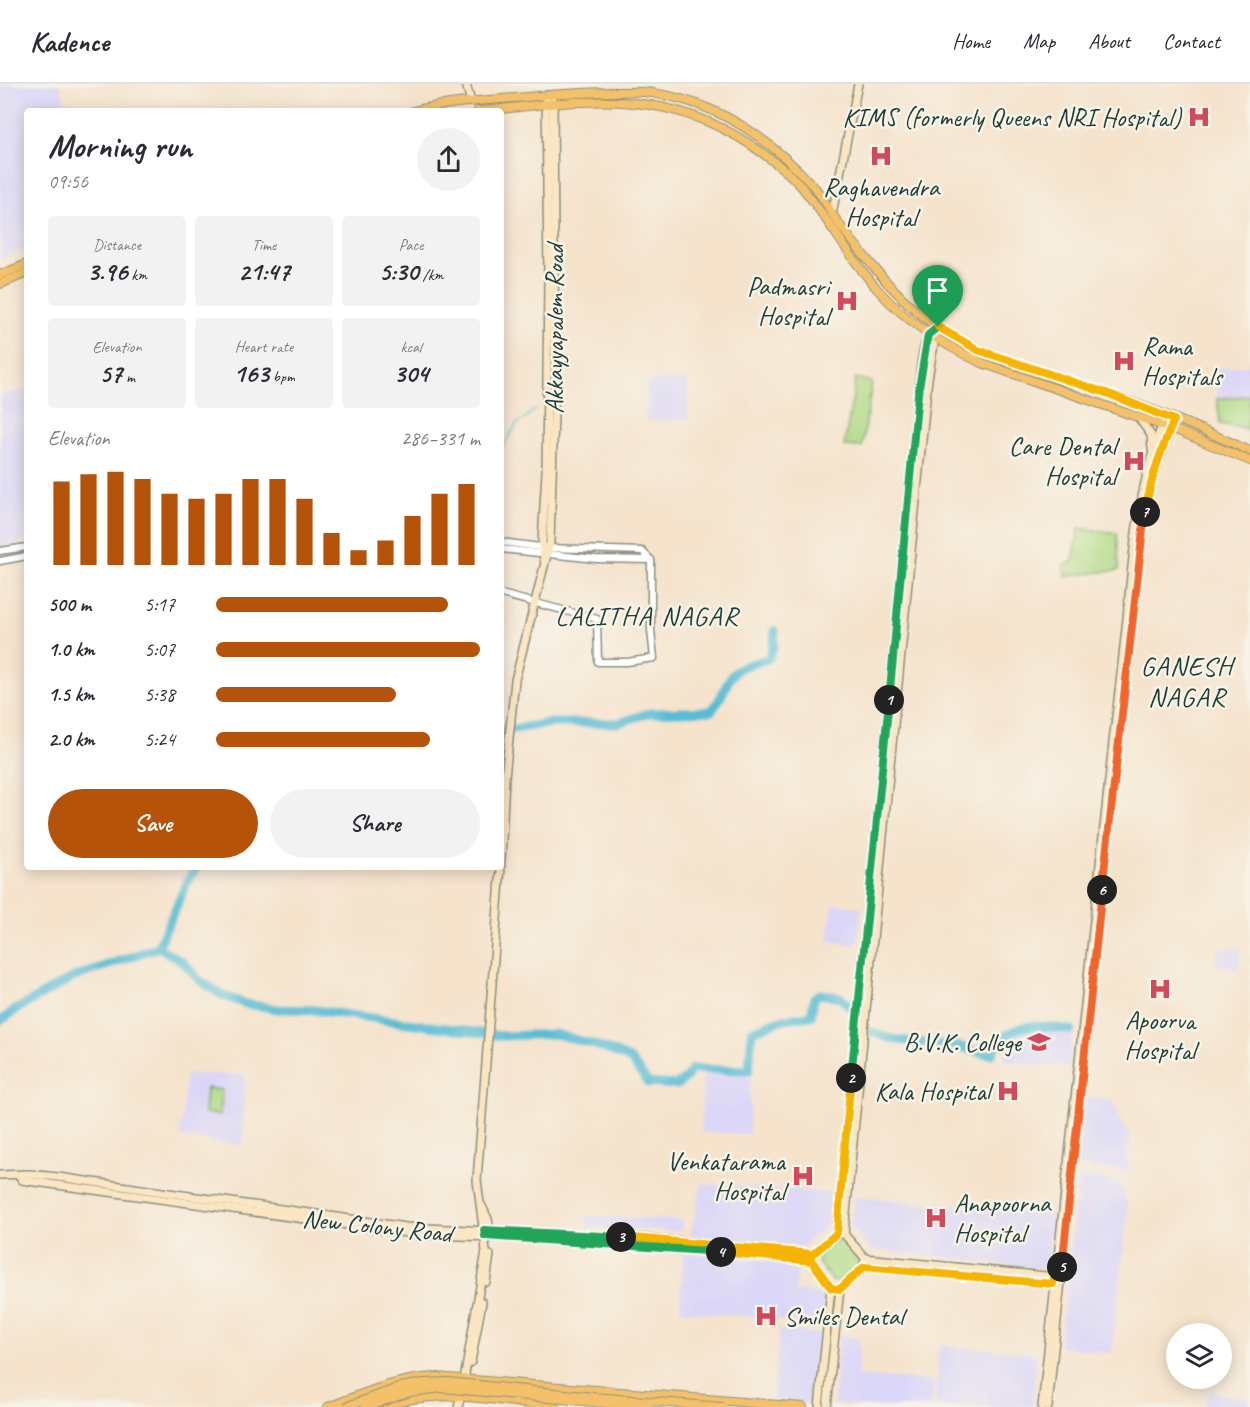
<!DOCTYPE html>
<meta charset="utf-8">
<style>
body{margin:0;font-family:Caveat,sans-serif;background:#f2f2f3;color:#2b2b33;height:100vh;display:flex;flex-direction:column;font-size:22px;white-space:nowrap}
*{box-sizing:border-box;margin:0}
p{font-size:20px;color:#7c7c81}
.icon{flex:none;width:33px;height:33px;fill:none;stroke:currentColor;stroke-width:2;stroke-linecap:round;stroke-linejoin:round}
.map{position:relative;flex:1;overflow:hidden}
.details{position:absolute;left:24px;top:24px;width:480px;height:762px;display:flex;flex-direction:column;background:#fff;border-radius:6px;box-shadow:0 3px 15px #0003}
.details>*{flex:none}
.tools{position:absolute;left:1166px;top:1239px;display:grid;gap:12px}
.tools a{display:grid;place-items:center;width:66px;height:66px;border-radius:50%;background:#fff;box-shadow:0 3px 15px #0003;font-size:30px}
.pin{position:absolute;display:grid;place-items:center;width:51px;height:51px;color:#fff;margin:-62px -26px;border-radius:50% 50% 50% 0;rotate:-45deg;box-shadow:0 0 6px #0007}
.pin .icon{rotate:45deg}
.km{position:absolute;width:30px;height:30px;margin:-15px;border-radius:50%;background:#222;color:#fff;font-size:16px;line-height:30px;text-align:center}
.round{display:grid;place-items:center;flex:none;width:63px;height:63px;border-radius:32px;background:#f2f2f3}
.summary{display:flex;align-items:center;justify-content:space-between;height:102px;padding:0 24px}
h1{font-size:33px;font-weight:700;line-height:45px}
.metrics{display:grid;grid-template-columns:repeat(3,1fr);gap:9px;height:102px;padding:6px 24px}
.metrics div{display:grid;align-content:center;border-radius:6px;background:#f2f2f3;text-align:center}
.metrics b{font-size:26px;font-weight:700}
.metrics small{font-size:16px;font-weight:400}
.metrics p{font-size:16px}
.chart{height:168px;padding:12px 24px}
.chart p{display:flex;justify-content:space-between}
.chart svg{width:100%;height:108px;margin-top:6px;stroke:#b45309;stroke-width:6}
.cta{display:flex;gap:12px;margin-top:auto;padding:12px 24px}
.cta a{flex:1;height:69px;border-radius:36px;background:#b45309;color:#fff;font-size:24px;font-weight:700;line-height:69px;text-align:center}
.cta a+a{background:#f2f2f3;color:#2b2b33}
ul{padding:0 24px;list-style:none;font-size:20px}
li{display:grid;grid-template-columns:96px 72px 1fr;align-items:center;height:45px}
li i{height:15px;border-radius:8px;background:#b45309}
header{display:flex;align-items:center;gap:36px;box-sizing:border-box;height:84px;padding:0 30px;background:#fff;border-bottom:2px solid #e1e1e2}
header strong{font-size:28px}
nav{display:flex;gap:33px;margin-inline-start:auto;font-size:21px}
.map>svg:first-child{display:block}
.built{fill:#dad6f7}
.green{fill:#b1da85;stroke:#688c5c;stroke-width:1.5}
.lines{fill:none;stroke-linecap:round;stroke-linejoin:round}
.stream{stroke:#56bcd4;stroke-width:1.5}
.river{stroke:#56bcd4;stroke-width:9}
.tertiary-casing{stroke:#8a9080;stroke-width:9}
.secondary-casing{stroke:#8a9080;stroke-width:10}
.primary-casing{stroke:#8a9080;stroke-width:10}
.tertiary{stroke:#fff;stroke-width:6}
.secondary{stroke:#fbe6c3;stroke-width:7}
.primary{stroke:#f4c16a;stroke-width:8}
.primary-bridge-casing{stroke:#8a9080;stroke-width:10;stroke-linecap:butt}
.primary-bridge{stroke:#f4c16a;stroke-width:8}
.split-1-casing{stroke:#fff;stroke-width:12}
.split-2-casing{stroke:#fff;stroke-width:12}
.split-3-casing{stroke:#fff;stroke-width:12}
.split-4-casing{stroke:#fff;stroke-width:12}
.split-5-casing{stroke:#fff;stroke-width:12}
.split-6-casing{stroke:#fff;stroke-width:12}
.split-7-casing{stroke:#fff;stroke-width:12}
.split-8-casing{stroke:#fff;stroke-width:12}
.split-1{stroke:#22a559;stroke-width:8}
.split-2{stroke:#22a559;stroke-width:8}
.split-3{stroke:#f5b400;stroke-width:8}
.split-4{stroke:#22a559;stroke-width:8}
.split-5{stroke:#f5b400;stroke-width:8}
.split-6{stroke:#f0652b;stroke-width:8}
.split-7{stroke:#f0652b;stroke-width:8}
.split-8{stroke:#f5b400;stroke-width:8}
.labels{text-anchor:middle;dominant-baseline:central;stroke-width:5;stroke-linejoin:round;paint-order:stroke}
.poi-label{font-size:26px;fill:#1f3d34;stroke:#f7f3e8;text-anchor:end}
.street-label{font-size:26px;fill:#1f3d34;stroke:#f7f3e8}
.neighbourhood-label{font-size:27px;letter-spacing:1.5px;fill:#1f3d34;stroke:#f7f3e8}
</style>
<header>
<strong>Kadence</strong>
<nav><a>Home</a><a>Map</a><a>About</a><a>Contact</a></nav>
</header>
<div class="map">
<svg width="1250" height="1323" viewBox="0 0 1250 1323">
<rect width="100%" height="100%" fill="#f7f3e8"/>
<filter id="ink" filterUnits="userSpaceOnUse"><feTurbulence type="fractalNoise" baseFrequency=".0167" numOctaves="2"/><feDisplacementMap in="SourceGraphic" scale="12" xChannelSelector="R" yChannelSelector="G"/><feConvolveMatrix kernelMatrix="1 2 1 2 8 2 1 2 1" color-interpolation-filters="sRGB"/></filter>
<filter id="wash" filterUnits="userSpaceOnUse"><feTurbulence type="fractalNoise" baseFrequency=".008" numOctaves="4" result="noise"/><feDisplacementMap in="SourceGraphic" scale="24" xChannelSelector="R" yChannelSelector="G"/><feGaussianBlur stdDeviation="1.35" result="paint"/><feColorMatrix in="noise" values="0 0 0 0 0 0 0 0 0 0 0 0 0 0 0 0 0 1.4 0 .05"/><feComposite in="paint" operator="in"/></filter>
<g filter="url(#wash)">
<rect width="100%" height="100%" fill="#f5e3cc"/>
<!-- built -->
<g class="built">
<polygon points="9,0 60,0 67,27 27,27 27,164 0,175 0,2"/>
<polygon points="1250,281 1250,311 1217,315 1214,285"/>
<polygon points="688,296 688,335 646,337 647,297"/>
<polygon points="27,305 27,454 23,455 21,459 0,463 0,311"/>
<polygon points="833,820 862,824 857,861 828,857"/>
<polygon points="1219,863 1241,865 1238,885 1216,882"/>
<polygon points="1034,943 1072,947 1069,983 1004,977 1008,951"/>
<polygon points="703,988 751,990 749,1050 701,1048"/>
<polygon points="186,990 245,990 243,1061 180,1053"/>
<polygon points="1085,1014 1112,1015 1117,1029 1130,1054 1128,1087 1077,1082"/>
<polygon points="1079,1092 1120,1098 1128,1122 1112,1269 1059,1263"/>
<polygon points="702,1100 833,1109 829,1139 803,1163 690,1151"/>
<polygon points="854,1112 1052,1131 1046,1185 869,1165 851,1142"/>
<polygon points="587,1132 682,1136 681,1147 586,1143"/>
<polygon points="683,1169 798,1180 795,1207 825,1211 822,1240 679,1226"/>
<polygon points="779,1246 822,1250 815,1320 773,1316"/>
<polygon points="839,1251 860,1254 857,1292 934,1297 931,1323 867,1323 833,1320"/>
<polygon points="939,1261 1037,1270 1032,1323 935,1323"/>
<polygon points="1208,1307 1250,1315 1250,1323 1205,1323"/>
</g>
<!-- green -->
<g class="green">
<polygon points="856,294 872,298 862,363 844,362"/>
<polygon points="1250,311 1248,345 1220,340 1217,315"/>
<polygon points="1079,444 1117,449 1119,486 1065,492 1064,482 1073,477"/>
<polygon points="206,1004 222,1006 220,1031 204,1029"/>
<polygon points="836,1157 842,1157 859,1174 859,1181 840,1197 832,1197 818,1178 818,1171"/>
</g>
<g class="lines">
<!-- stream -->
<polyline class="stream" points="501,366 517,340 535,326"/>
<!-- river -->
<g class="river">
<path d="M501,647L550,639H618L649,629L711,627C722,616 724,602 733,590C740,581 758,578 768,575L773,564L775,547"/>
<polyline points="158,863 183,878 198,895 222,911 246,920 278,925 314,926 502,952 556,950 596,961 630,975 648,999 677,1001 686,994 692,985 749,986 752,947 784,935 811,932 814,914 820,910 840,913 852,925"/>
<polyline points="0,937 17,925 74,893 158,863 190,792 198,783"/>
<path d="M872,948C899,960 927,958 956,962C967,964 981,971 992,970C1011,934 1037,941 1071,946"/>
</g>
</g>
</g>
<g filter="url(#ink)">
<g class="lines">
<!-- tertiary casing -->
<g class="tertiary-casing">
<g id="tertiary">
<polyline points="501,458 548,464 642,467 651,476 651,546 654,574 627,578 598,578 597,535 501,510"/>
<polyline points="501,465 596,475 651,476"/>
<polyline points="0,467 27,463"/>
<polyline points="0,477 27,472"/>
</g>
</g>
<!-- secondary casing -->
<g class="secondary-casing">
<g id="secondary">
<polyline points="466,0 471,18"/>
<polyline points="832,130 858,0"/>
<polyline points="1138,333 1151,351 1152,365"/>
<polyline points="544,476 542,459 546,388 548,195 546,11"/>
<polyline points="501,777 505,693 515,596 550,459 555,296 553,17"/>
<polyline points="0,1091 28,1090 58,1093 406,1143 642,1154 813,1170"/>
<polyline points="19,1091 22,1096 28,1097 421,1151 499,1153 680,1164 812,1177"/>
<polyline points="482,1122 488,1135 491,1151"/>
<path d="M837,1149L918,310C920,295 921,256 932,247"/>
<polygon points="837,1149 844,1150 865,1174 864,1183 840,1205 831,1204 812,1177 813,1170"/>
<polyline points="844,1150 928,295 937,243"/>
<polyline points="865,1174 1056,1193"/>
<polyline points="864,1183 1056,1200"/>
<polyline points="486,1198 490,1171"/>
<polyline points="471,1278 482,1218"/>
<polyline points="466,1295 465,1290 486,1167 477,1096 501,783"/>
<polyline points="458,1323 461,1312"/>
<polyline points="819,1323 831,1204"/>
<polyline points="827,1323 840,1205"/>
<path d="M1042,1323C1065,1098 1088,873 1114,649C1119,610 1123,572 1127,534C1133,466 1139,395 1166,332"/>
<polyline points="1048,1323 1106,763 1137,487 1148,406 1174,336"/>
</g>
</g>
<!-- primary casing -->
<g class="primary-casing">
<g id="primary">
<path d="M413,27C450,18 489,16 527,13C558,10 588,8 619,8C630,8 641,7 652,9C717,18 772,56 815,104C824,115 831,128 839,140C870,180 902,221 946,249C989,276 1058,295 1107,310C1156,325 1204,346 1250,367"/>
<path d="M478,27C580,18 659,0 751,61C767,72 787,86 800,101C828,134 849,174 879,207C908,239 943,261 982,279L1178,347L1250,377"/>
<polyline points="0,191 27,180"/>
<polyline points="0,200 27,189"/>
<path d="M328,1323C363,1310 398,1294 436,1293L803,1323"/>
<path d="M381,1323C438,1302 498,1317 555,1323"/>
</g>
</g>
<!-- tertiary -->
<use href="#tertiary" class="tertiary"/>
<!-- secondary -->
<use href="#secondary" class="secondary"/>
<!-- primary -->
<use href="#primary" class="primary"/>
<!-- primary-bridge casing -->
<g class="primary-bridge-casing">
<g id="primary-bridge">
<polyline points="345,1323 401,1303 423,1299 448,1298 594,1313 723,1323"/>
<polyline points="366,1323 410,1308 442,1304 647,1323"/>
</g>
</g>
<!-- primary-bridge -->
<use href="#primary-bridge" class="primary-bridge"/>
</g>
</g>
<g class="lines" filter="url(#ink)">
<!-- split-1 casing -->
<g class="split-1-casing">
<polyline id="split-1" points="889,616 918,310 928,251 938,243"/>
</g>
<!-- split-2 casing -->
<g class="split-2-casing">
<polyline id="split-2" points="851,994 889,616"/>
</g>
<!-- split-3 casing -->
<g class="split-3-casing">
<polyline id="split-3" points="621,1153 813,1170 837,1149 851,994"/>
</g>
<!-- split-4 casing -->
<g class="split-4-casing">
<polyline id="split-4" points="621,1153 484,1146 485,1152 721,1168"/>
</g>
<!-- split-5 casing -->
<g class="split-5-casing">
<polyline id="split-5" points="721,1168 812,1177 831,1204 840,1205 864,1183 1053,1200 1054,1193 1061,1193 1062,1183"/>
</g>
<!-- split-6 casing -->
<g class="split-6-casing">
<polyline id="split-6" points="1062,1183 1102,806"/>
</g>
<!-- split-7 casing -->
<g class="split-7-casing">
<polyline id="split-7" points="1102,806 1145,428"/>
</g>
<!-- split-8 casing -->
<g class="split-8-casing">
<path id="split-8" d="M938,243L978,266L1109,310L1174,336C1161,366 1150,396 1145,428"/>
</g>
<!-- split-1 -->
<use href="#split-1" class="split-1"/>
<!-- split-2 -->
<use href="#split-2" class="split-2"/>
<!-- split-3 -->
<use href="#split-3" class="split-3"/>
<!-- split-4 -->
<use href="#split-4" class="split-4"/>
<!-- split-5 -->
<use href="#split-5" class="split-5"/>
<!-- split-6 -->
<use href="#split-6" class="split-6"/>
<!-- split-7 -->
<use href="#split-7" class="split-7"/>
<!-- split-8 -->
<use href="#split-8" class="split-8"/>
</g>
<!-- icons -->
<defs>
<g id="hospital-bare" transform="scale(1.8)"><path d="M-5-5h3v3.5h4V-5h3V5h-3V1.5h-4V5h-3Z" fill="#d1495b" stroke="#f7f3e8" stroke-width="2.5" paint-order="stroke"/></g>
<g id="university-bare" transform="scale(1.8)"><path d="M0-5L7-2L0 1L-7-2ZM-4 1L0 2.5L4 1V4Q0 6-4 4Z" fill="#d1495b" stroke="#f7f3e8" stroke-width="2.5" paint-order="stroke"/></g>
</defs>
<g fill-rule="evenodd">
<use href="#hospital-bare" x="1199" y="33"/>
<use href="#hospital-bare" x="881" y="72"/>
<use href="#hospital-bare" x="847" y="217"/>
<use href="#hospital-bare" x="1124" y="277"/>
<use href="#hospital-bare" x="1134" y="377"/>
<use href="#hospital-bare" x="1160" y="905"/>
<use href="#university-bare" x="1039" y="958"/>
<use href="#hospital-bare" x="1008" y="1007"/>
<use href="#hospital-bare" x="803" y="1092"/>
<use href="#hospital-bare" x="936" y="1134"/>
<use href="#hospital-bare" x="766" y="1232"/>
</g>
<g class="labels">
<!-- poi labels -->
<g class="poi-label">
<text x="1181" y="33">KIMS (formerly Queens NRI Hospital)</text>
<text x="881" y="103" text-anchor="middle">Raghavendra<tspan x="881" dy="30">Hospital</tspan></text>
<text x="829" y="202">Padmasri<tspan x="829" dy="30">Hospital</tspan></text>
<text x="1142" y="262" text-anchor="start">Rama<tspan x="1142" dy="30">Hospitals</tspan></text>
<text x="1116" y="362">Care Dental<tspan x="1116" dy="30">Hospital</tspan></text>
<text x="1160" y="936" text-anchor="middle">Apoorva<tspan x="1160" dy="30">Hospital</tspan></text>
<text x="1021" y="958">B.V.K. College</text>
<text x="990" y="1007">Kala Hospital</text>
<text x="785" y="1077">Venkatarama<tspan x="785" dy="30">Hospital</tspan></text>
<text x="954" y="1119" text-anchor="start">Anapoorna<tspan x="954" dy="30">Hospital</tspan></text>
<text x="784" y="1232" text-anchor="start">Smiles Dental</text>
</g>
<!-- street labels -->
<g class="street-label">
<text transform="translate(554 245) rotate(-90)">Akkayyapalem Road</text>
<text transform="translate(377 1142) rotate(6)">New Colony Road</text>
</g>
<!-- neighbourhood labels -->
<g class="neighbourhood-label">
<text x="647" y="532">LALITHA NAGAR</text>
<text x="1187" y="582">GANESH<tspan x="1187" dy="31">NAGAR</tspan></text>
</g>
</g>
</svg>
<div class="tools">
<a><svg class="icon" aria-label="layers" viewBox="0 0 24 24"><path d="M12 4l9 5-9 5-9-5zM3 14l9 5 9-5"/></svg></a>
</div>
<div class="pin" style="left:938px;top:243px;background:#1e9e55"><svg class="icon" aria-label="arrive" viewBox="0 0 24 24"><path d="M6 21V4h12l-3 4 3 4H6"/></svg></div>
<b class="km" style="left:889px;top:616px">1</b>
<b class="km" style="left:851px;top:994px">2</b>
<b class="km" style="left:621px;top:1153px">3</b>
<b class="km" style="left:721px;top:1168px">4</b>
<b class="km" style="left:1062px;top:1183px">5</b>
<b class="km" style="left:1102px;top:806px">6</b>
<b class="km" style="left:1145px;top:428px">7</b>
<section class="details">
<div class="summary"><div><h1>Morning run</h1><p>09:56</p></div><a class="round"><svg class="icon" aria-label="share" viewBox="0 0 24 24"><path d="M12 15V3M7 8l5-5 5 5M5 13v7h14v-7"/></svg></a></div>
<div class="metrics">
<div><p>Distance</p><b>3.96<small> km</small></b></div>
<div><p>Time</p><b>21:47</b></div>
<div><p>Pace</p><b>5:30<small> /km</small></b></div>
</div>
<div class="metrics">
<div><p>Elevation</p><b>57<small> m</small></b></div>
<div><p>Heart rate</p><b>163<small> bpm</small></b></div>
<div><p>kcal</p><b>304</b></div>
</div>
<div class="chart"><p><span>Elevation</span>286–331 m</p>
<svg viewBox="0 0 160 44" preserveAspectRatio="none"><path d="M5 44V10M15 44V7M25 44V6M35 44V9M45 44V15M55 44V17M65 44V15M75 44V9M85 44V9M95 44V17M105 44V31M115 44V38M125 44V34M135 44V24M145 44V15M155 44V11"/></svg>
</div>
<ul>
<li><b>500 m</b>5:17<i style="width:88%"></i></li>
<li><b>1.0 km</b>5:07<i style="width:100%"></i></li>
<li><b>1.5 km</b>5:38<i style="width:68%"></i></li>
<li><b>2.0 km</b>5:24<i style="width:81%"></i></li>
</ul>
<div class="cta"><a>Save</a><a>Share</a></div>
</section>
</div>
